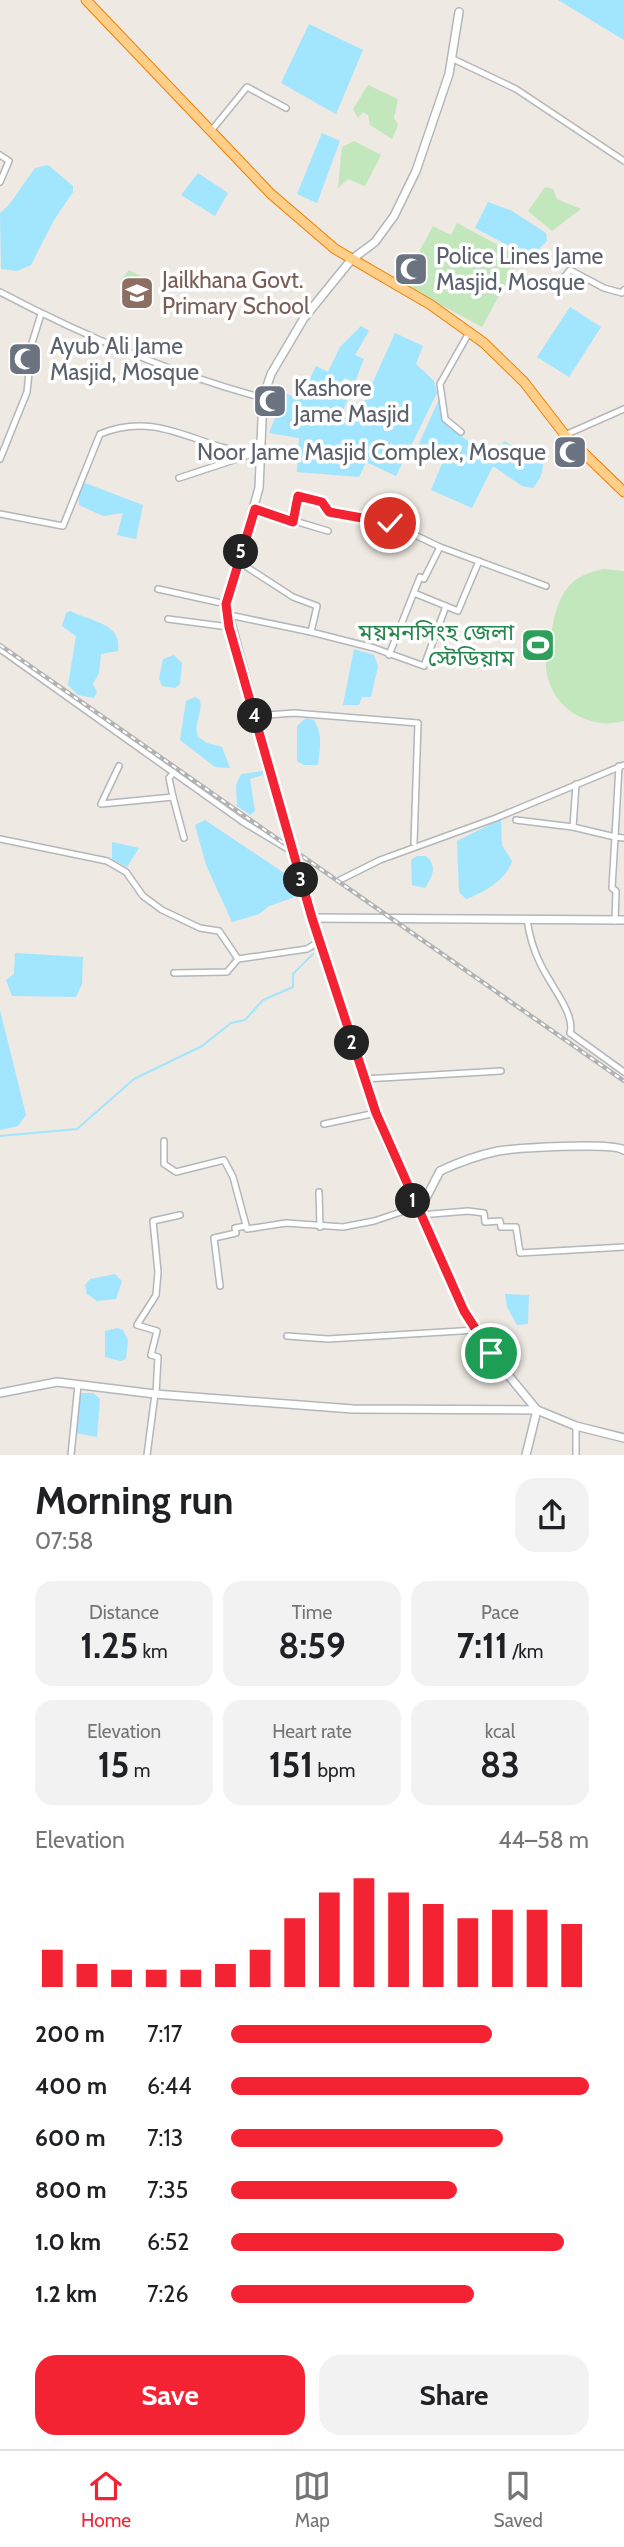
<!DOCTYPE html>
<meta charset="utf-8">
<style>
body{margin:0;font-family:Cabin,"Noto Sans Bengali",sans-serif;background:#f2f2f2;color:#202124;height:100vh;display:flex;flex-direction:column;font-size:26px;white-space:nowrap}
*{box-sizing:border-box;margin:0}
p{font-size:23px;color:#757577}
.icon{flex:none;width:38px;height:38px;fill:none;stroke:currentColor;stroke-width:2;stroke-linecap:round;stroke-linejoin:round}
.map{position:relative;height:1455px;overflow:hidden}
.drawer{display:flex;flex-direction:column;background:#fff;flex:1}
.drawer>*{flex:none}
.pin{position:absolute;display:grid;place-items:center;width:60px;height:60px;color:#fff;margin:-30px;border:4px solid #fff;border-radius:50%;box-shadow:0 2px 7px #0007}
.km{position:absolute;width:35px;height:35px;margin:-18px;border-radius:50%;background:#222;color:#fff;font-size:19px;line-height:35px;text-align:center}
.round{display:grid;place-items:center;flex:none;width:74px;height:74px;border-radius:21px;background:#f2f2f2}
.overview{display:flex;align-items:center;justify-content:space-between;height:119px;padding:0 35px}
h1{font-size:38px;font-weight:700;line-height:52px}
.metrics{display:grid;grid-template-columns:repeat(3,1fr);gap:10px;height:119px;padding:7px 35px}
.metrics div{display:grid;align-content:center;border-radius:18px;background:#f2f2f2;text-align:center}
.metrics b{font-size:35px;font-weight:700}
.metrics small{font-size:19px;font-weight:400}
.metrics p{font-size:19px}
.chart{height:196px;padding:14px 35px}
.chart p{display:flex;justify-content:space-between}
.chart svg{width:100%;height:126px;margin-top:7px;stroke:#f32334;stroke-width:6}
.action{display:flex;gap:14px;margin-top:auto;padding:14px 35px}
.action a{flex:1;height:80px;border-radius:21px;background:#f32334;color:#fff;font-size:28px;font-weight:700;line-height:80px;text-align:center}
.action a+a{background:#f2f2f2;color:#202124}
ul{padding:0 35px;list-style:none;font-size:23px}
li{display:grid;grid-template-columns:112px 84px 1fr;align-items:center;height:52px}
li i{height:18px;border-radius:9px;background:#f32334}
.menu{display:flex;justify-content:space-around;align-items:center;height:98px;border-top:2px solid #e0e0e0;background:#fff;font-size:19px;color:#757577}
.menu a{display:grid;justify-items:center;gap:4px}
.menu .on{color:#f32334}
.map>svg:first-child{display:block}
.green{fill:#c3e7bc}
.water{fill:#a1e5ff}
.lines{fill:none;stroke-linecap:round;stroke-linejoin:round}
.stream{stroke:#a1e5ff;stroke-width:2}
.street-casing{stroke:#b3b6ba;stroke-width:8}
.secondary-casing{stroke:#b1b7bb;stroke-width:10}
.highway-casing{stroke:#f07f00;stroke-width:11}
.street{stroke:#fff;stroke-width:5}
.secondary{stroke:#fff;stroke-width:7}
.highway{stroke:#ffce88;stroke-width:9}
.rail-casing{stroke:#b1b2b3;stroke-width:4.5}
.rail{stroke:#fff;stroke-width:2;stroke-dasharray:5;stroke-linecap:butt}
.route-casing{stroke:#fff;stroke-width:14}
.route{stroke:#f32334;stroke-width:9}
.labels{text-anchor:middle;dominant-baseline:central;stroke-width:7;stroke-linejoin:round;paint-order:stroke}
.worship-label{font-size:23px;fill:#5b616d;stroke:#fff;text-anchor:start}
.education-label{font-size:23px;fill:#785e54;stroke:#fff;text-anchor:start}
.leisure-label{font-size:23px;fill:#27864d;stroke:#fff;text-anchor:end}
</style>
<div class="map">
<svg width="624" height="1455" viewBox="0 0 624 1455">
<rect width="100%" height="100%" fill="#eee9e2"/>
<!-- green -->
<g class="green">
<polygon points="368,85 398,99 394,118 398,125 392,139 370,125 368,115 363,112 358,118 353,109"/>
<polygon points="354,141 381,155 365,186 348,179 338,188 342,147"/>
<polygon points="545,187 553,189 557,199 581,209 552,231 528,211"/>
<polygon points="457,223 520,257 482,327 402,284 433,226 451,235"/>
<polygon points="129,270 149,280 153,289 144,307 136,307 121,295 125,286 121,280"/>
<path d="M604,569L624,571V721C587,731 549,706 546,667C546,655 549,641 552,629C555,612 560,593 574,581C583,574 594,571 604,569Z"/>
</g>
<!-- water -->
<g class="water">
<polygon points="558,0 624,0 624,40"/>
<polygon points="309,24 363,50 336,114 281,83"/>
<polygon points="322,133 340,141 317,203 297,194"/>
<polygon points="48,165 73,186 73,192 54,220 31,265 17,271 1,269 0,213 9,205 35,168"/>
<polygon points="198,173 228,193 215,216 181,195"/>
<polygon points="488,202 512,211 546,233 547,241 537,251 524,254 475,228"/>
<polygon points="570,307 601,327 569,377 537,357"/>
<polygon points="361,326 369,331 355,355 364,359 355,382 344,378 339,389 350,394 341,415 355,422 395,333 423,346 416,364 434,381 437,393 396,476 366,462 359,477 297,472 299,438 269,433 285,393 300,399 316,366 328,372 340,347"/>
<path d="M439,399L444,423L493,460L504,441L536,460L542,459C545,470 540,480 533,488L522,486L493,466L472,508L431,490L444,459L418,446Z"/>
<polygon points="85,483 143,505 136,539 117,535 123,513 103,516 79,505 78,494"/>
<path d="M70,611C89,621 123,623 118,651L101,654L99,673L93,684L97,692L94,698L78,695L68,685L76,636L62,626L66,613Z"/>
<polygon points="354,649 374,655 378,666 371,697 362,697 359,705 343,705"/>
<polygon points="174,655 182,663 180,684 175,688 162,686 159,679 163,659"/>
<path d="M195,697L200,700C203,714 193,723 198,737L207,743L222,747L230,768L215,767L180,740L186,701Z"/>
<path d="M306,718L314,720C323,735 320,748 318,765H304L297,761V726Z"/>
<polygon points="263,771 263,775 250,779 255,811 250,815 237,806 236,785 241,774"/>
<path d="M501,819L502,845L512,861C507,879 483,893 466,899L459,892L457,841Z"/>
<polygon points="205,820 296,881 295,897 269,906 259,914 232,922 206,865 195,825"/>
<polygon points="112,842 139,848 127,867 112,859"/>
<path d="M417,856H426C438,866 432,877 425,888L412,885L411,860Z"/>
<polygon points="15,953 83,957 82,984 76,997 12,996 6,980 14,974"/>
<polygon points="0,1010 26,1115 18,1126 0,1130"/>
<polygon points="115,1274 122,1281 116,1299 97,1301 87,1294 85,1285 90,1279"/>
<polygon points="505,1294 529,1295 528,1324 517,1325 507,1307"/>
<polygon points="117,1328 123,1330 128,1340 126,1359 121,1361 105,1357 105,1331"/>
<polygon points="79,1393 93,1393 100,1399 97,1437 75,1433"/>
</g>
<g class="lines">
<!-- stream -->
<polyline class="stream" points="0,1136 77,1129 134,1079 202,1046 231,1023 245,1020 263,1000 293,987 293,974 313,954"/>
<!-- street casing -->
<g class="street-casing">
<g id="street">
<polyline points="451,58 516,89 624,161"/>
<polyline points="211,131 247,87 286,108"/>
<polyline points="0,155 9,161 0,182"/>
<polyline points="554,290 570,270 604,288 622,293 624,290"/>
<path d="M0,292C82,335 173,374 263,398"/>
<polyline points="461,432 445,419 440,384 470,331"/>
<polyline points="565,435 624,409"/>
<polyline points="0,459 27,392 32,343 41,314"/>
<polyline points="179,478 249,455"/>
<polyline points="255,509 328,531"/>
<path d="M0,514L63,526L100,434C163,408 202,453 259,453"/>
<polyline points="294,522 297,496 322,502 329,512 390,523 440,547 546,586"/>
<polyline points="239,562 293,597 317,606 311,632 374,648 424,666 446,606"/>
<polyline points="158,589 226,604"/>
<polyline points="414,593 458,611 479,561"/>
<polyline points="229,615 311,632"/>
<polyline points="168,619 229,627"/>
<polyline points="0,649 243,822 293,852"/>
<polyline points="389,655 420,577 424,579 440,547"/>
<polyline points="254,716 294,713 418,723 414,843"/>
<polyline points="119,766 101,804 173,797 184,838"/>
<polyline points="619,766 615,837 624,838"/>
<polyline points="576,784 573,827 615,837 612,888 616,891 615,921"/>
<polyline points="173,797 169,778 174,772"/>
<polyline points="516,820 573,827"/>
<polyline points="0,839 107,861 126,872 143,896 162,910 200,928 219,931 238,959 307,949 320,941"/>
<polyline points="340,880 380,860 496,818 624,765"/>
<path d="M527,919C529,934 533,949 540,963C548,982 576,1014 570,1033L624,1072"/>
<polyline points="174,973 227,972 238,959"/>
<polyline points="364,1079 501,1071"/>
<polyline points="324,1124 376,1113"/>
<polyline points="164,1141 164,1164 176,1172 224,1160 233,1177 247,1229 286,1223 343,1227 374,1221 416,1207"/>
<polyline points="319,1192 320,1227"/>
<polyline points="420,1215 468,1211 484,1213 485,1222 500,1221 501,1227 516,1227 520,1253 624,1247"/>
<polyline points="220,1286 214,1238 236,1233 235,1228 246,1226"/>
<polyline points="287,1336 328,1339 477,1330"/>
<polyline points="156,1394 158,1357 151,1355 157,1331 137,1325 156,1295 158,1272 153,1221 180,1215"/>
<polyline points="71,1455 78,1385"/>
<polyline points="147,1455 155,1394"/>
<polyline points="576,1455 576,1426"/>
</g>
</g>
<!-- secondary casing -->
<g class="secondary-casing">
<g id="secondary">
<polyline points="459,12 449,74 416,171 394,216 375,242 351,260 304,318 271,374 263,398 259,488 226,604 291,847 351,1042 387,1143 464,1311 490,1353 537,1410 576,1426 624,1438"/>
<polyline points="312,918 624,920"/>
<path d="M414,1204L426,1198L440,1171C457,1163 479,1155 498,1151C516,1148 612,1142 624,1150"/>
<polyline points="0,1393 57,1382 155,1394 353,1409 537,1410 526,1455"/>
</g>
</g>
<!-- highway casing -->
<g class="highway-casing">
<polyline id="highway" points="86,0 271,194 335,249 431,305 484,343 524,382 565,435 624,492"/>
</g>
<!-- street -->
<use href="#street" class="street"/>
<!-- secondary -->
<use href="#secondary" class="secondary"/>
<!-- highway -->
<use href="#highway" class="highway"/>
<!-- rail casing -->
<g class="rail-casing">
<polyline id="rail" points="0,645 624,1081"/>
</g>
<!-- rail -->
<use href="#rail" class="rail"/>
</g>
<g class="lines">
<!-- route casing -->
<g class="route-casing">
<polyline id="route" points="390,523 329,512 322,502 298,496 293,522 255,509 226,604 229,627 312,918 376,1113 464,1311 491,1353"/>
</g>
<!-- route -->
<use href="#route" class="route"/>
</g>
<!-- icons -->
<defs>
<g id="mosque-square" transform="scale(1.75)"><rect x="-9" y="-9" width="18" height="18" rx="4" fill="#6b7280" stroke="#fff"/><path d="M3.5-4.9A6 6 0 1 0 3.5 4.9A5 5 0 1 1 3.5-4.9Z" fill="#fff"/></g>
<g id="school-square" transform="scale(1.75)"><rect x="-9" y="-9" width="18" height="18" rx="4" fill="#8d6e63" stroke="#fff"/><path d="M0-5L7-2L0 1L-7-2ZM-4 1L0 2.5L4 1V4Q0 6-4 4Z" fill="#fff"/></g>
<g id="stadium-square" transform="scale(1.75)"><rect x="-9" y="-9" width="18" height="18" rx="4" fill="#2e9e5b" stroke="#fff"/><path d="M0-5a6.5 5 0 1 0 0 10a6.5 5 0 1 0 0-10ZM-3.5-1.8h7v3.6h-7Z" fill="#fff"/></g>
</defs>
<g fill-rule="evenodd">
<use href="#mosque-square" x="411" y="269"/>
<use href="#school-square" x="137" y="293"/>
<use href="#mosque-square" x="25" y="359"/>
<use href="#mosque-square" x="270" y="401"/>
<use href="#mosque-square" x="570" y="452"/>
<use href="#stadium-square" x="538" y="645"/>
</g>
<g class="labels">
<!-- worship labels -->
<g class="worship-label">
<text x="436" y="256">Police Lines Jame<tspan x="436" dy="26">Masjid, Mosque</tspan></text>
<text x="50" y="346">Ayub Ali Jame<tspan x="50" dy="26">Masjid, Mosque</tspan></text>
<text x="294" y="388">Kashore<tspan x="294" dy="26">Jame Masjid</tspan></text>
<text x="546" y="452" text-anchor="end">Noor Jame Masjid Complex, Mosque</text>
</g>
<!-- education labels -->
<g class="education-label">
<text x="162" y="280">Jailkhana Govt.<tspan x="162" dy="26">Primary School</tspan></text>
</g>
<!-- leisure labels -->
<g class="leisure-label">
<text x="514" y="632">ময়মনসিংহ জেলা<tspan x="514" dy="26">স্টেডিয়াম</tspan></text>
</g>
</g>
</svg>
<div class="pin" style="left:491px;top:1353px;background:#1e9e55"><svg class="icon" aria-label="arrive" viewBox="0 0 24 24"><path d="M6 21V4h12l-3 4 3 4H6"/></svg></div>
<div class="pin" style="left:390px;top:523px;background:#d93025"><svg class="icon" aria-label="check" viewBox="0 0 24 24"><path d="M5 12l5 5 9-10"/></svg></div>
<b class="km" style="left:413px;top:1201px">1</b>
<b class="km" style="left:352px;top:1043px">2</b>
<b class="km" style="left:301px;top:880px">3</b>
<b class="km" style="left:255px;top:716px">4</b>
<b class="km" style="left:241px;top:552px">5</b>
</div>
<section class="drawer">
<div class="overview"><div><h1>Morning run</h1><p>07:58</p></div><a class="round"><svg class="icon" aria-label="share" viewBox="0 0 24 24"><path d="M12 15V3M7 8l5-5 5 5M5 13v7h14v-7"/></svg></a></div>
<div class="metrics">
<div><p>Distance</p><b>1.25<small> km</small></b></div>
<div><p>Time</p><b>8:59</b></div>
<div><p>Pace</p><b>7:11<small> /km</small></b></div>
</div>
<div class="metrics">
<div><p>Elevation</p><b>15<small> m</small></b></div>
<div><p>Heart rate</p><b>151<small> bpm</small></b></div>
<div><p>kcal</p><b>83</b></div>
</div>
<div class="chart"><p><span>Elevation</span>44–58 m</p>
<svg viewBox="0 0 160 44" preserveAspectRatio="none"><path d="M5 44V31M15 44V36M25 44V38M35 44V38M45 44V38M55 44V36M65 44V31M75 44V20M85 44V11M95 44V6M105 44V11M115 44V15M125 44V20M135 44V17M145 44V17M155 44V22"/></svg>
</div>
<ul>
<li><b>200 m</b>7:17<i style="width:73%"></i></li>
<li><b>400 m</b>6:44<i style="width:100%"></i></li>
<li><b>600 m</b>7:13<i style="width:76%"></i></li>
<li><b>800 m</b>7:35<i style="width:63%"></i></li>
<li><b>1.0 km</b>6:52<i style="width:93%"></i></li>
<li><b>1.2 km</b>7:26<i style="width:68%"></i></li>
</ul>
<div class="action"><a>Save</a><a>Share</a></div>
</section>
<nav class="menu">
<a class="on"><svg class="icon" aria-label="home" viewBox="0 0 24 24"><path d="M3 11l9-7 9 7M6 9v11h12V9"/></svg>Home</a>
<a><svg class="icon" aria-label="map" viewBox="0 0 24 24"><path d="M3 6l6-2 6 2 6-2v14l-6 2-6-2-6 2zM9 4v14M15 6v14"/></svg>Map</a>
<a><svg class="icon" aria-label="saved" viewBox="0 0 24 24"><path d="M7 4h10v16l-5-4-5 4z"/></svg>Saved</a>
</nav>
